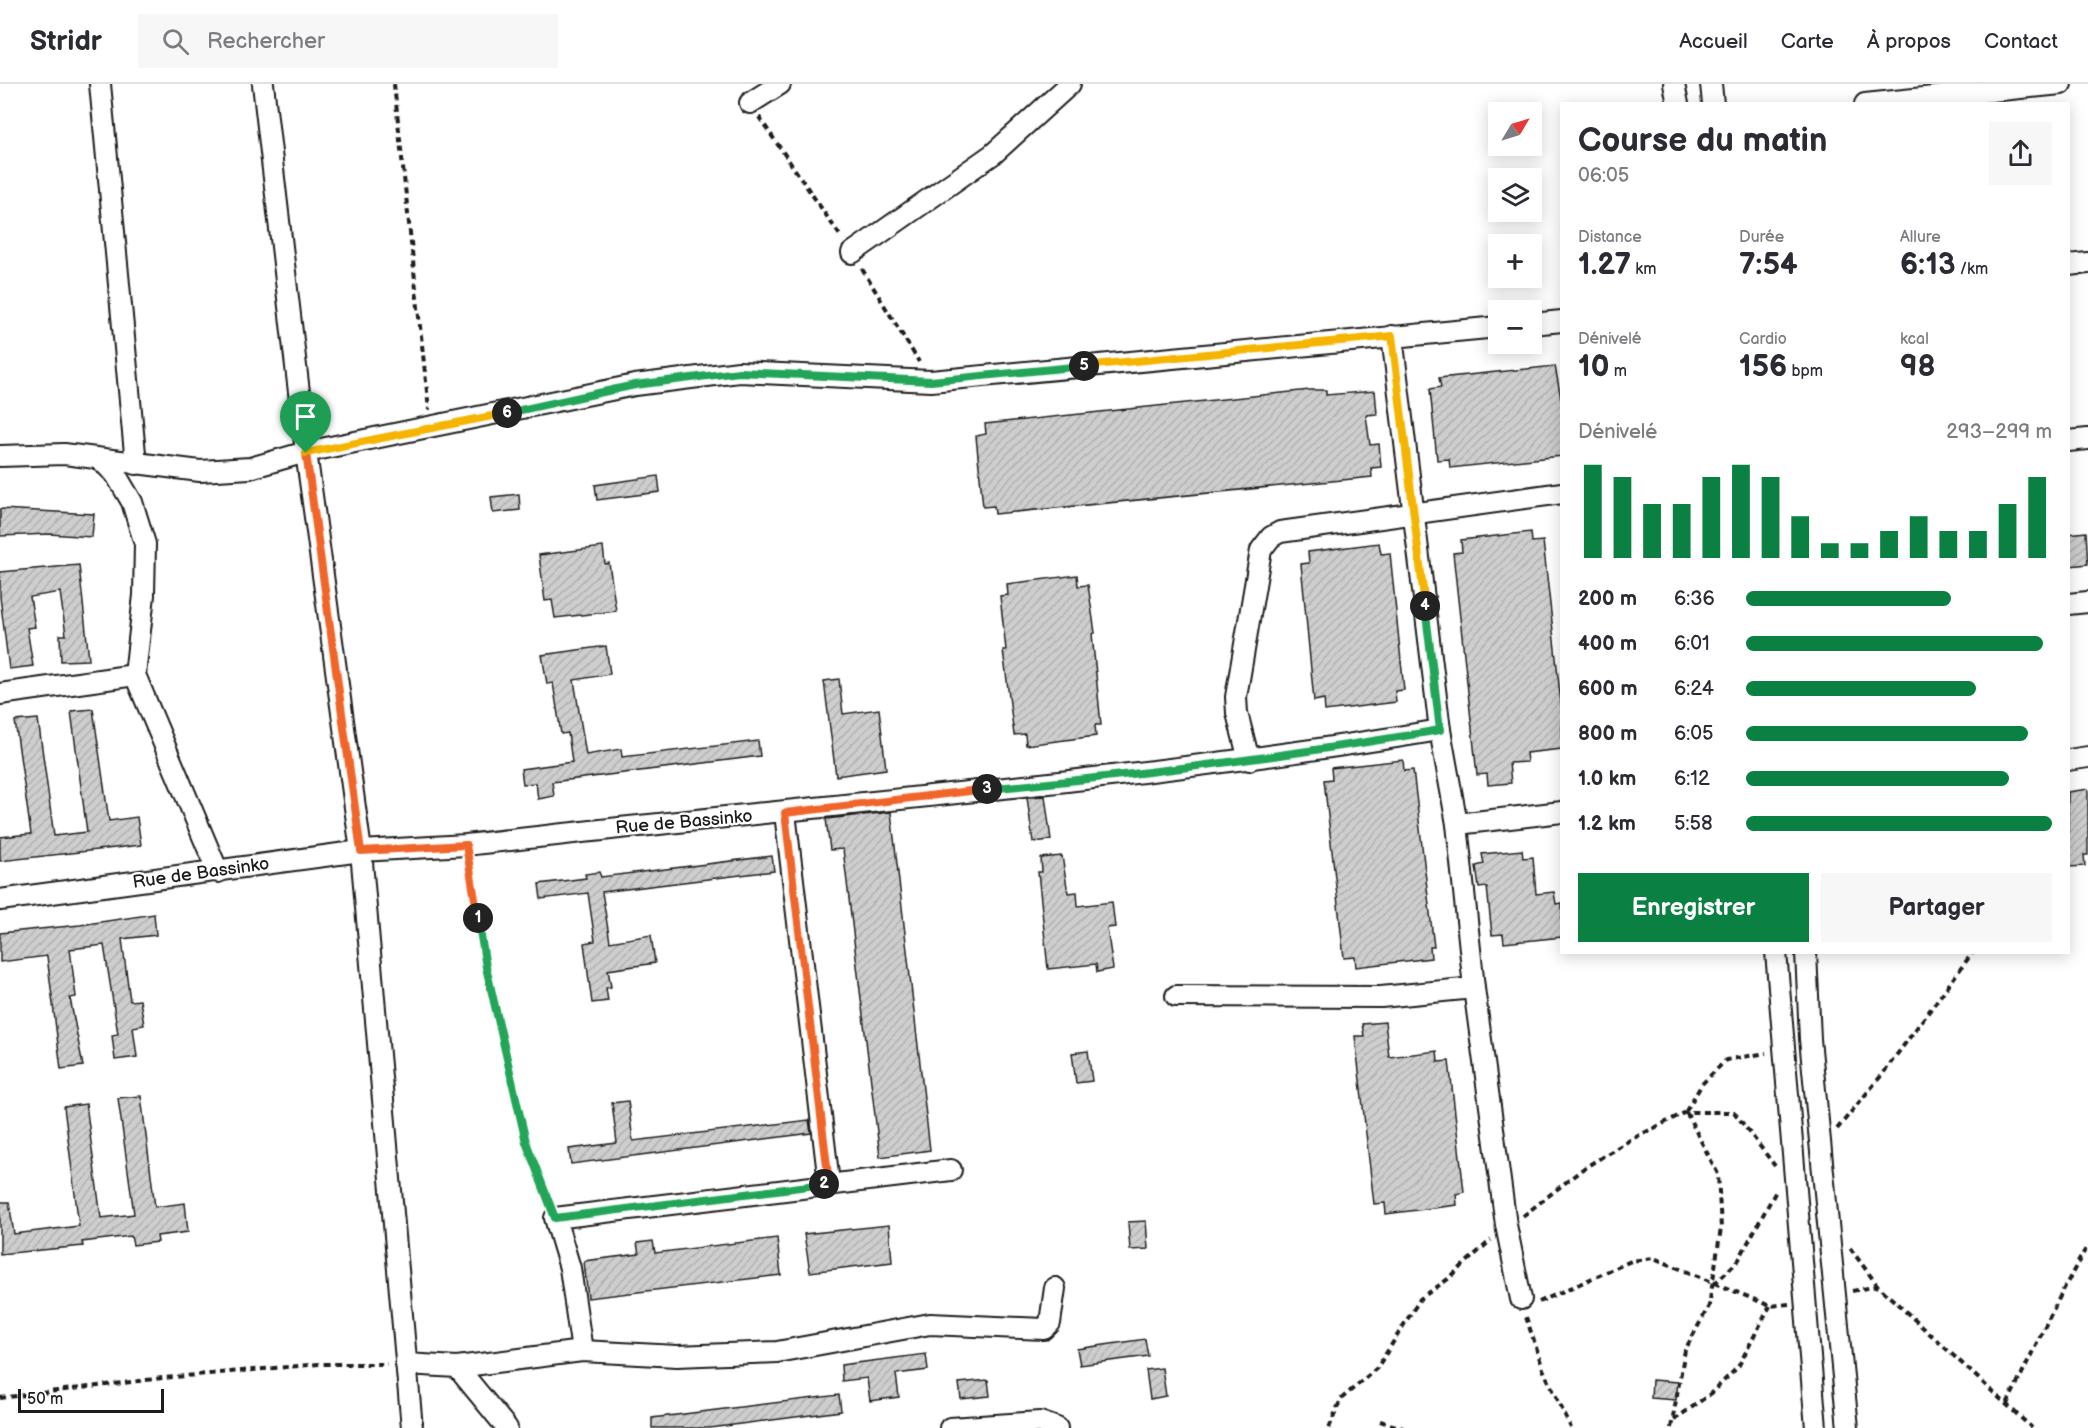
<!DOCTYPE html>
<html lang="fr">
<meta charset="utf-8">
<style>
body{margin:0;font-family:"Balsamiq Sans",sans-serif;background:#f7f7f7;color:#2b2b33;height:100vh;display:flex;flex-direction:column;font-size:22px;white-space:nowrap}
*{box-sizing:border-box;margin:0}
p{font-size:20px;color:#7c7c81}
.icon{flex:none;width:33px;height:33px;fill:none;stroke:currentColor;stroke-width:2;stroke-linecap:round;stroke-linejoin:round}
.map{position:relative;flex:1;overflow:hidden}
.sheet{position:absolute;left:1560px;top:18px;width:510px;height:852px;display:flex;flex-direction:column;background:#fff;border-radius:0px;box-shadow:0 3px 15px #0003}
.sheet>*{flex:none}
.needle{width:39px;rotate:52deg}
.controls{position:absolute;left:1488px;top:18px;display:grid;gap:12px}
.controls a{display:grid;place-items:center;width:54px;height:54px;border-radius:0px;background:#fff;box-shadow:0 3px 15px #0003;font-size:30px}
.scale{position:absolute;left:18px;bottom:15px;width:146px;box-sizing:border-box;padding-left:6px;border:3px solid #1c1c1c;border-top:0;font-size:16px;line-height:21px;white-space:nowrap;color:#1c1c1c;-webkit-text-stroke:4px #fff;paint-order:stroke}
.pin{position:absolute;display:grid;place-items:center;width:51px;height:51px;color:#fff;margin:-62px -26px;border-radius:50% 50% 50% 0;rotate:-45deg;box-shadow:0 0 6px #0007}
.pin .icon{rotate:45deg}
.km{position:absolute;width:30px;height:30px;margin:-15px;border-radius:50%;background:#222;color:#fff;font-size:16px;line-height:30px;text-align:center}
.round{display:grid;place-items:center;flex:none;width:63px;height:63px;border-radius:0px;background:#f7f7f7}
.overview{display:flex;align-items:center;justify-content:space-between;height:102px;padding:0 18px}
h1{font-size:33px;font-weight:800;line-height:45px}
.metrics{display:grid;grid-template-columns:repeat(3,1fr);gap:9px;height:102px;padding:6px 18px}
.metrics div{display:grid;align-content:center}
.metrics b{font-size:30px;font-weight:800}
.metrics small{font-size:16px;font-weight:400}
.metrics p{font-size:16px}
.chart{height:168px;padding:12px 18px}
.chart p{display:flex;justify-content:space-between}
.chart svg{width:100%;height:108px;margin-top:6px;stroke:#0b8043;stroke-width:6}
.primary-button{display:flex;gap:12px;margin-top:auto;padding:12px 18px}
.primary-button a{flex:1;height:69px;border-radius:0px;background:#0b8043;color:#fff;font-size:24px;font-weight:800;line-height:69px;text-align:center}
.primary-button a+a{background:#f7f7f7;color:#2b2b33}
ul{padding:0 18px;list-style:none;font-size:20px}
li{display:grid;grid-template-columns:96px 72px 1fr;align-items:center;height:45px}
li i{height:15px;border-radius:8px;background:#0b8043}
header{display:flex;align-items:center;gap:36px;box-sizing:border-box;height:84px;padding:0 30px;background:#fff;border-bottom:2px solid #e1e1e2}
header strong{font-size:28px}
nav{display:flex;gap:33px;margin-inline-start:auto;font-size:21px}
.search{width:420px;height:54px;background:#f7f7f7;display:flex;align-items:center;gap:15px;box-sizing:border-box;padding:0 21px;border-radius:0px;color:#7c7c81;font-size:22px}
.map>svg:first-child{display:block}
.building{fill:url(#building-hatch);stroke:#1c1c1c;stroke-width:1.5}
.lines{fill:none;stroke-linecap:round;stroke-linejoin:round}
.minor-casing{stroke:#1c1c1c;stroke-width:24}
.path{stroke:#1c1c1c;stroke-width:4;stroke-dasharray:6 4.5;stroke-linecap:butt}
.minor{stroke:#fff;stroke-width:20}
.split-1-casing{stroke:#fff;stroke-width:12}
.split-2-casing{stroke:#fff;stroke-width:12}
.split-3-casing{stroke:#fff;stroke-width:12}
.split-4-casing{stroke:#fff;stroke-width:12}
.split-5-casing{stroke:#fff;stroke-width:12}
.split-6-casing{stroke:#fff;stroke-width:12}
.split-7-casing{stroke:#fff;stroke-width:12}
.split-1{stroke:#f0652b;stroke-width:8}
.split-2{stroke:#22a559;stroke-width:8}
.split-3{stroke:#f0652b;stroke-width:8}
.split-4{stroke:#22a559;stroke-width:8}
.split-5{stroke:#f5b400;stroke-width:8}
.split-6{stroke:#22a559;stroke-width:8}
.split-7{stroke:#f5b400;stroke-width:8}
.labels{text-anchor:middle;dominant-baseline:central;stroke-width:4.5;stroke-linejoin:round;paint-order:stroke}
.street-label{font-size:18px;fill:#1c1c1c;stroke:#fff}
</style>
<header>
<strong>Stridr</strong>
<div class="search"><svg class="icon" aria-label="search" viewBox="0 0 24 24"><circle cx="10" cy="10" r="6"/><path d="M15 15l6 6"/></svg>Rechercher</div>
<nav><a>Accueil</a><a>Carte</a><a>À propos</a><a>Contact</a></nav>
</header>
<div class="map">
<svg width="2088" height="1344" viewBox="0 0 2088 1344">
<defs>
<pattern id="building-hatch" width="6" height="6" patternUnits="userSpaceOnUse" patternTransform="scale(1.5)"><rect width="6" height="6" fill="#cecece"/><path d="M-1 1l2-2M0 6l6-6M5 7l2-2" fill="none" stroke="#b0b0b0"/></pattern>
</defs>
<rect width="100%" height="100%" fill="#fff"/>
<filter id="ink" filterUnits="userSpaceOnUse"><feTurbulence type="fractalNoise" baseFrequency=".0167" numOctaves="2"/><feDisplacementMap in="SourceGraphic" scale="12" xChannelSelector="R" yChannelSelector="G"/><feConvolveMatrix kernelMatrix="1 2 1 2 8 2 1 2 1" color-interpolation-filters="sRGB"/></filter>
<g filter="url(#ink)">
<!-- building -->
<g class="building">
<polygon points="1555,282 1562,320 1562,372 1450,384 1449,375 1437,376 1430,305 1441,303 1439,294"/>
<polygon points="1310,306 1326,306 1326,311 1375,307 1377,330 1366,331 1370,361 1379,360 1381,383 1371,384 1372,393 995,430 994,422 983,423 976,352 986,350 985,340"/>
<polygon points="658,392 660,408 597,416 595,401"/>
<polygon points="519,410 520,426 493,429 491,413"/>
<polygon points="0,425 94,430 92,453 50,450 0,452"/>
<polygon points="1531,448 1532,458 1543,457 1562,628 1562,665 1526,669 1527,678 1509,679 1511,699 1488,701 1487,690 1477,691 1453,469 1462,468 1461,456"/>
<polygon points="2086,448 2088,480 2070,482 2068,450"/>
<polygon points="1379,459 1381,470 1390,469 1404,606 1395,607 1396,618 1325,627 1324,615 1314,617 1301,480 1309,479 1308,468"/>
<polygon points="603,463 605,480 609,479 616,527 555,534 552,516 545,517 539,471"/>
<polygon points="79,481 89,576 61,577 60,551 66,551 60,508 30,513 35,543 27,544 33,582 9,585 0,513 0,488"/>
<polygon points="1077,491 1078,502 1088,501 1095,549 1092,550 1101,641 1095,641 1096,652 1026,661 1025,650 1014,651 1003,566 1006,566 1000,512 1008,511 1007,500"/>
<polygon points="606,562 610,590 574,596 586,671 621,665 622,673 758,657 760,672 552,698 554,712 538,715 536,699 523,700 521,685 572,678 568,649 561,650 553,599 547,600 542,571"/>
<polygon points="839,595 843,630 879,625 886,685 836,692 824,597"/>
<polygon points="93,625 109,737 137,733 141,761 0,777 0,753 31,750 15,637 38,635 54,752 87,748 71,627"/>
<polygon points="1403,676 1404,687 1413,686 1434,863 1430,863 1431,874 1356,883 1355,873 1344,874 1324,696 1332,695 1331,684"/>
<polygon points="2088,705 2088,771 2084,771 2085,782 2068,783 2068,708"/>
<polygon points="1045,712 1051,756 1033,758 1027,713"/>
<polygon points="891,728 930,1066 880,1073 843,765 830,766 826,735"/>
<polygon points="1522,766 1523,774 1533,773 1536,810 1554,808 1556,820 1562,819 1562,853 1504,859 1503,850 1492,851 1487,803 1479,804 1476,782 1484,780 1482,770"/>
<polygon points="772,772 774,787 602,808 610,858 651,851 655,879 608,886 611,903 606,904 608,917 592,919 584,859 595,857 588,809 541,815 539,800 586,794 585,790 599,788 601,793"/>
<polygon points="1062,772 1068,809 1077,808 1078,822 1112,818 1115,843 1107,844 1113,885 1097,888 1096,880 1048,885 1038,788 1042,788 1041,774"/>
<polygon points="154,830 156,851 122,855 130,917 140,916 144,941 133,943 137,973 115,976 112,951 118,950 104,861 70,865 76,913 70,914 83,982 61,985 47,872 0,878 0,849 80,841"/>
<polygon points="1385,938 1389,973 1437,967 1438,978 1449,977 1464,1108 1456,1110 1457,1121 1386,1130 1385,1119 1374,1120 1355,952 1364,952 1362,940"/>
<polygon points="1088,967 1092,997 1076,999 1072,969"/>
<polygon points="141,1012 155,1123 185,1119 188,1148 157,1152 158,1158 133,1161 131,1152 82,1158 83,1162 0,1170 0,1118 9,1118 14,1150 79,1142 64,1023 86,1020 101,1134 134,1130 118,1014"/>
<polygon points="628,1017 633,1057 809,1036 811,1049 571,1080 569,1065 617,1059 612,1019"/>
<polygon points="1146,1137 1148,1165 1130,1166 1128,1138"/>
<polygon points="889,1141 892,1178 810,1188 804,1150"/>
<polygon points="777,1154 781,1191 588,1214 584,1177 639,1170 637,1159 653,1157 655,1169"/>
<polygon points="1145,1255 1148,1272 1080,1281 1077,1265"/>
<polygon points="926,1270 928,1286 896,1290 899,1313 870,1317 867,1294 842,1297 841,1281"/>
<polygon points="1162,1284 1166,1312 1150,1315 1146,1286"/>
<polygon points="988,1296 990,1312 961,1315 959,1299"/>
<polygon points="1652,1296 1678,1298 1676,1316 1651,1314"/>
<polygon points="839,1311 841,1327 710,1344 652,1344 652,1334"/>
</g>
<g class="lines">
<!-- minor casing -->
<g class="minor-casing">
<g id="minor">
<polyline points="100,0 136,380"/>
<polyline points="263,0 306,368 361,767 412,1344"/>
<polyline points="1674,0 1678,20"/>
<polyline points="1711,0 1713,20"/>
<polyline points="750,19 780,0"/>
<polyline points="1865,20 2061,0"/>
<polyline points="852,169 993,70 1070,0"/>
<polyline points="2068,181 2088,179"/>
<polyline points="1532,240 1562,237"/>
<polyline points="1392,252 1440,646 1457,740 1474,904 1506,1141 1521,1215"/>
<polyline points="2068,357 2088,355"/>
<polyline points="0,372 64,370 200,387 250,384 306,368 635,301 739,288 931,297 1498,243"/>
<polyline points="100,375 116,391 132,418 145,460 144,511 135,591 218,788"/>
<polyline points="2068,520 2088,518"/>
<polyline points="0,610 135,591"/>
<polyline points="1249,676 1237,629 1236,613 1261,466 1271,453 1280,448 1562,409"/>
<polyline points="2068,676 2088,673"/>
<polyline points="785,729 829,1099"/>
<polyline points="1457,740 1562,728"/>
<path d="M0,816L361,767L466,761C791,723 1117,700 1440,646"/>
<polyline points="1776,868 1816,1344"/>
<polyline points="1806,868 1810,955 1848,1344"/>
<polyline points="1176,912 1381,913 1474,904"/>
<polyline points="582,1267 570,1184 555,1134 951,1086"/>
<polyline points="406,1280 457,1283 507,1344"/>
<polyline points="457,1283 582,1267 677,1272 777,1268 930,1240 1044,1245 1050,1239 1055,1204"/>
<polyline points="950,1344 1040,1338 1057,1344"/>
</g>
</g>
<!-- path -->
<g class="path">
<polyline points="394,0 429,326"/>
<polyline points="759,33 841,153"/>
<polyline points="862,185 919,278"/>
<polyline points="469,780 486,883 526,1058 549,1119"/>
<polyline points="1686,1027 1702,1000 1726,976 1766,969"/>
<polyline points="1837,1045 1881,992 1973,868"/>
<polyline points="1523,1132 1584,1084 1630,1056 1686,1028 1734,1028 1775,1082"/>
<polyline points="1850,1164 1878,1202 2032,1344"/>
<polyline points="1714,1200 1738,1177 1776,1107"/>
<polyline points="1852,1207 1878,1202"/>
<polyline points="1539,1218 1631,1177 1654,1174 1770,1222 1789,1220"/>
<polyline points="1526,1233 1543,1285 1571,1344"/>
<polyline points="0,1314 163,1294 320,1280 387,1280"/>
<path d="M2007,1320C2034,1266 2058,1212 2088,1161"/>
<polyline points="1674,1336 1709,1311 1738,1283 1770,1222"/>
<polyline points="1380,1337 1403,1344"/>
<polyline points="1329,1344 1341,1315 1377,1284 1420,1215 1448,1195 1491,1156"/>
<polyline points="1671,1344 1685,1266 1709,1222 1721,1144 1718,1090 1686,1028"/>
</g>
<!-- minor -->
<use href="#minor" class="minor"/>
</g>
</g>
<g class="lines" filter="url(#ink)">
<!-- split-1 casing -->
<g class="split-1-casing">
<polyline id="split-1" points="306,369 361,767 466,761 478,834"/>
</g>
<!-- split-2 casing -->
<g class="split-2-casing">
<polyline id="split-2" points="478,834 486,883 526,1058 555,1134 824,1100"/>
</g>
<!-- split-3 casing -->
<g class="split-3-casing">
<polyline id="split-3" points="824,1100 829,1099 785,729 987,705"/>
</g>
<!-- split-4 casing -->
<g class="split-4-casing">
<path id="split-4" d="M987,705C1139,691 1289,672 1440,646L1425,522"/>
</g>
<!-- split-5 casing -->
<g class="split-5-casing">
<polyline id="split-5" points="1084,282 1392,252 1425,522"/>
</g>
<!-- split-6 casing -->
<g class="split-6-casing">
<polyline id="split-6" points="507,329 635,301 739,288 931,297 1084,282"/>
</g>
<!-- split-7 casing -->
<g class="split-7-casing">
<polyline id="split-7" points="306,369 507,329"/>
</g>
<!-- split-1 -->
<use href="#split-1" class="split-1"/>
<!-- split-2 -->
<use href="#split-2" class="split-2"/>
<!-- split-3 -->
<use href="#split-3" class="split-3"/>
<!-- split-4 -->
<use href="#split-4" class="split-4"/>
<!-- split-5 -->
<use href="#split-5" class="split-5"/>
<!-- split-6 -->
<use href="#split-6" class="split-6"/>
<!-- split-7 -->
<use href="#split-7" class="split-7"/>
</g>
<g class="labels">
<!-- street labels -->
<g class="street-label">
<text transform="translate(684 738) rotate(-5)">Rue de Bassinko</text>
<text transform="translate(201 789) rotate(-8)">Rue de Bassinko</text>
</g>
</g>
</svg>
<div class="controls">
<a><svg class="needle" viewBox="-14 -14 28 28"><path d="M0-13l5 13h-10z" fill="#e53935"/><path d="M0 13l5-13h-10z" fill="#7c7c81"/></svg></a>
<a><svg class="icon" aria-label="layers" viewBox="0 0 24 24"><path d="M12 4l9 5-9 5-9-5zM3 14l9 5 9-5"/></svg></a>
<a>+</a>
<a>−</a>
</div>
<div class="scale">50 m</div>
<div class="pin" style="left:306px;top:369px;background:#1e9e55"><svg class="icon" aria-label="arrive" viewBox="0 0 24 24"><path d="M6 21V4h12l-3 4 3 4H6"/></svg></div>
<b class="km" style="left:478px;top:834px">1</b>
<b class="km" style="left:824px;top:1100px">2</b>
<b class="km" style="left:987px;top:705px">3</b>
<b class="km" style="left:1425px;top:522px">4</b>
<b class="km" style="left:1084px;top:282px">5</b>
<b class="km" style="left:507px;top:329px">6</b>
<section class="sheet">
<div class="overview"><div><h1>Course du matin</h1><p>06:05</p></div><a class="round"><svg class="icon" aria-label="share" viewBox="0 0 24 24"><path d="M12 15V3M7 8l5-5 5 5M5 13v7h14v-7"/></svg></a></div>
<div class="metrics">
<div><p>Distance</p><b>1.27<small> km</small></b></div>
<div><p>Durée</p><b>7:54</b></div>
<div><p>Allure</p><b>6:13<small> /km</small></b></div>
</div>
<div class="metrics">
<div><p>Dénivelé</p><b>10<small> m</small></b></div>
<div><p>Cardio</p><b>156<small> bpm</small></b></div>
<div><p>kcal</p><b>98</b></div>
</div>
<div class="chart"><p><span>Dénivelé</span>293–299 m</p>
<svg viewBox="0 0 160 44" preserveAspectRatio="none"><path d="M5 44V6M15 44V11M25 44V22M35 44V22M45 44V11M55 44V6M65 44V11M75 44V27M85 44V38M95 44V38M105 44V33M115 44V27M125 44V33M135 44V33M145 44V22M155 44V11"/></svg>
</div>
<ul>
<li><b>200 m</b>6:36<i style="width:67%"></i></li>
<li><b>400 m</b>6:01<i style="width:97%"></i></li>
<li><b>600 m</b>6:24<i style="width:75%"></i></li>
<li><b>800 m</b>6:05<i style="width:92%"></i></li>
<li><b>1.0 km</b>6:12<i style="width:86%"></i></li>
<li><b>1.2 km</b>5:58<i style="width:100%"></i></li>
</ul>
<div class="primary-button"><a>Enregistrer</a><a>Partager</a></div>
</section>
</div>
